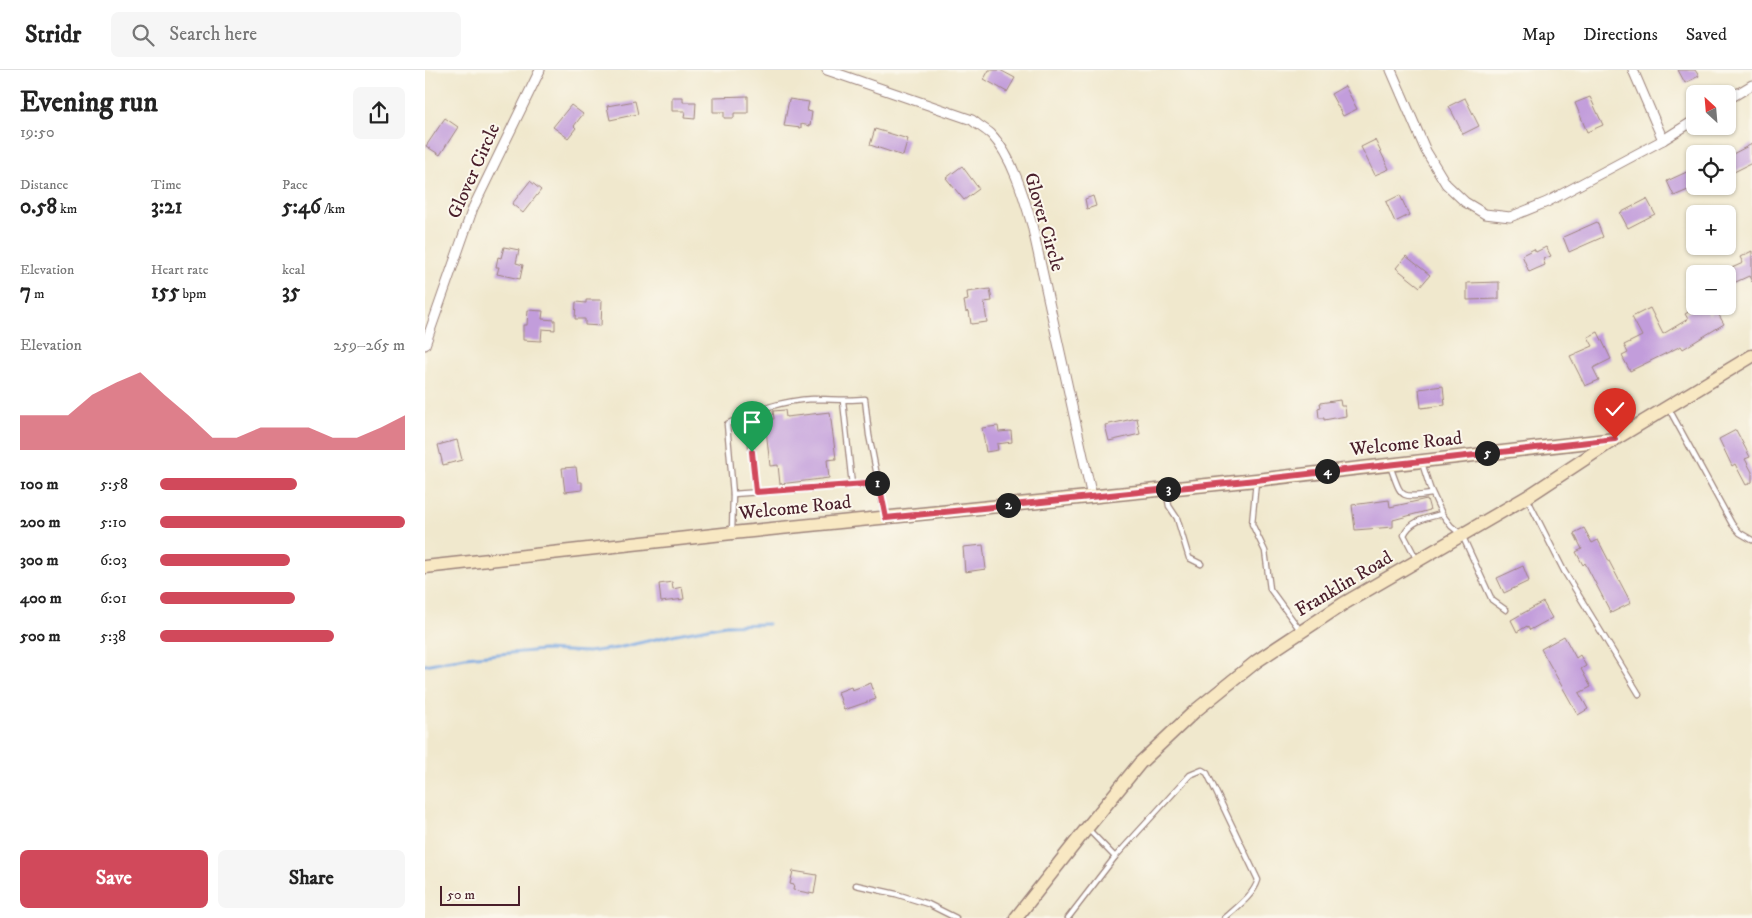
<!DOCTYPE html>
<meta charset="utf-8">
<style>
body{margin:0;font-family:"IM FELL DW Pica",serif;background:#f6f6f6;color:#222;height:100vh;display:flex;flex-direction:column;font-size:19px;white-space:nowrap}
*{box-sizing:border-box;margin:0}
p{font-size:16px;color:#767676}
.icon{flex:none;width:28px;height:28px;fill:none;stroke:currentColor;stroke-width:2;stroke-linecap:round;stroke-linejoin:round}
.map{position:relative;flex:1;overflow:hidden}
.drawer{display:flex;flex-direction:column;background:#fff;width:425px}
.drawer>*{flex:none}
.needle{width:32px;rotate:334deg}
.buttons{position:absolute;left:1261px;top:15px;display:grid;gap:10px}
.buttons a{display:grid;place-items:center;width:50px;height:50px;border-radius:8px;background:#fff;box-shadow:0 1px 4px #0004;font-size:25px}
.scale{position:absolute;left:15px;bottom:12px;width:80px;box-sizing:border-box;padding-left:5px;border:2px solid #4a1f2b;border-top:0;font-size:14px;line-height:18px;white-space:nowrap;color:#4a1f2b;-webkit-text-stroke:4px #fbf7ec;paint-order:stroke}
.pin{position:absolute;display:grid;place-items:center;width:42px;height:42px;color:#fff;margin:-51px -21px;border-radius:50% 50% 50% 0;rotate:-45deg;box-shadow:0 0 5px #0007}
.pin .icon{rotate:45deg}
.km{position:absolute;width:25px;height:25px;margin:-12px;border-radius:50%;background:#222;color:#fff;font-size:14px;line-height:25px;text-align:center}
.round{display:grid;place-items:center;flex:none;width:52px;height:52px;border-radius:8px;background:#f6f6f6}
.headline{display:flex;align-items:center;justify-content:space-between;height:85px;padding:0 20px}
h1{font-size:28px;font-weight:700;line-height:38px}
.figures{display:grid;grid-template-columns:repeat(3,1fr);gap:8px;height:85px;padding:5px 20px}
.figures div{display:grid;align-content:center}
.figures b{font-size:21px;font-weight:700}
.figures small{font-size:14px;font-weight:400}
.figures p{font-size:14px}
.chart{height:140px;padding:10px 20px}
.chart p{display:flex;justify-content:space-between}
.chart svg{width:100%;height:90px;margin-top:5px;fill:#d1495b;opacity:.7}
.action{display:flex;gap:10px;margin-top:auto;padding:10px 20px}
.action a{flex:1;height:58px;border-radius:8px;background:#d1495b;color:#fff;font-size:20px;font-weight:700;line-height:58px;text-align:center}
.action a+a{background:#f6f6f6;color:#222}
ul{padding:0 20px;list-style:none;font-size:16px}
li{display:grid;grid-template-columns:80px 60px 1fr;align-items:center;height:38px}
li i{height:12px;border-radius:6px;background:#d1495b}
header{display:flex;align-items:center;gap:30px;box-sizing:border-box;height:70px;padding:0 25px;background:#fff;border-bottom:1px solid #e0e0e0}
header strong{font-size:24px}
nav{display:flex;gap:28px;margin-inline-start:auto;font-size:18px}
.search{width:350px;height:45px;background:#f6f6f6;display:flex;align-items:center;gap:12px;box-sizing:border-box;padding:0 18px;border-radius:8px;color:#767676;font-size:19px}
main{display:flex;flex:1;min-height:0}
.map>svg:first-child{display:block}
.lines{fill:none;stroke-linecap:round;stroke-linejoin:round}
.stream{stroke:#78a7e2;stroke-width:3}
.building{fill:#c29ddb}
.lane-casing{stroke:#9d847c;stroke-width:7}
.street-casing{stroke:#9d847c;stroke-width:11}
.secondary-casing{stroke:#9d847c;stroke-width:15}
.lane{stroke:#fff;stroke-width:4.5}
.street{stroke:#fff;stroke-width:9}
.secondary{stroke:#f8e8c3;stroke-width:12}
.route-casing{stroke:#fff;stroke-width:10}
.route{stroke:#d1495b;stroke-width:6}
.labels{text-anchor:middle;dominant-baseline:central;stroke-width:4;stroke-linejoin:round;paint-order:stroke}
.street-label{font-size:19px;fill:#4a1f2b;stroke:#fbf7ec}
</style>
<header>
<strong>Stridr</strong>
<div class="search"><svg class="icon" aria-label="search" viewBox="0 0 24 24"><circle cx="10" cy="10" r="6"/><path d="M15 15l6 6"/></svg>Search here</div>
<nav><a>Map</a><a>Directions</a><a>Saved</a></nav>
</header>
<main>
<section class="drawer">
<div class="headline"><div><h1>Evening run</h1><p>19:50</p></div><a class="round"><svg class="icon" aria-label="share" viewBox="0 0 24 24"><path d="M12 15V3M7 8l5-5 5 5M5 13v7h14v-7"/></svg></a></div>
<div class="figures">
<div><p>Distance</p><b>0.58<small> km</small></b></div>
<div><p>Time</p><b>3:21</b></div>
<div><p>Pace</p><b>5:46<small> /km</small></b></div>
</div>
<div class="figures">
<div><p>Elevation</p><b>7<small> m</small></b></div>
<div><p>Heart rate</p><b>155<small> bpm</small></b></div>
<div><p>kcal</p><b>35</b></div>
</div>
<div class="chart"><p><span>Elevation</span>259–265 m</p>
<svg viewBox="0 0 160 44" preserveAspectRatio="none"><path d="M0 44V27L10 27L20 27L30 17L40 11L50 6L60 17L70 27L80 38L90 38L100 33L110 33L120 33L130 38L140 38L150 33L160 27V44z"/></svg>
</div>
<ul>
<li><b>100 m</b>5:58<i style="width:56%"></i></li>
<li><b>200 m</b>5:10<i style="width:100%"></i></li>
<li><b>300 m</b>6:03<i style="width:53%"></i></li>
<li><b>400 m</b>6:01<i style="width:55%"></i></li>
<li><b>500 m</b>5:38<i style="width:71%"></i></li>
</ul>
<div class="action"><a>Save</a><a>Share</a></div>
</section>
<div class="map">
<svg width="1327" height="848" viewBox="0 0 1327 848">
<rect width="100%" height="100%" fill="#fbf7ec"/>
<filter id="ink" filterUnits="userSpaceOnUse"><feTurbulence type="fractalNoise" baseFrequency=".02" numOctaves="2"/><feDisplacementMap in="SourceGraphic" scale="10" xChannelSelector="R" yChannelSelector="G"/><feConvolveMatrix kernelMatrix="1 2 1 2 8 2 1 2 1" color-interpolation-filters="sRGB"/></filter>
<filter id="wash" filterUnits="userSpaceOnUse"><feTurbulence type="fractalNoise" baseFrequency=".0096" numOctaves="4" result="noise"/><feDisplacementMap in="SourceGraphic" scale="20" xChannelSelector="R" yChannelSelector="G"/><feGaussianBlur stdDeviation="1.12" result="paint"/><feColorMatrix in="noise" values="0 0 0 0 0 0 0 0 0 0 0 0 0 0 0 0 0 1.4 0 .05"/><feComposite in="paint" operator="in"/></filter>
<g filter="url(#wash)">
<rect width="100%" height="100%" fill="#f0e8cd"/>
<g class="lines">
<!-- stream -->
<polyline class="stream" points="0,595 40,587 118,580 163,582 193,578 252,564 300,555 343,554"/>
</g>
<g id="blocks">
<!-- building -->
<g class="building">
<polygon points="564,0 575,0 590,8 582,22 559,9"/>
<polygon points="1253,0 1270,0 1274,6 1260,13"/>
<polygon points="920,16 932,39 918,46 906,24"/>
<polygon points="323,26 323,43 309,43 309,48 299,48 299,42 288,42 288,27"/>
<polygon points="247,27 258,27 258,32 271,32 270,49 259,48 260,41 247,41"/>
<polygon points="1165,27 1178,55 1162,62 1150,33"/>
<polygon points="1040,28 1054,56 1038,64 1024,36"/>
<polygon points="364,29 384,32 382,41 387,42 385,56 376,54 376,58 359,56"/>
<polygon points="210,31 213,44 185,50 182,36"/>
<polygon points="146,35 158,44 149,56 151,58 143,68 128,57"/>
<polygon points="20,48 33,57 15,85 1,76"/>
<polygon points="450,59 483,69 478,86 445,75"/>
<polygon points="950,70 964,99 950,105 936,77"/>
<polygon points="1327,74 1327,93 1307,103 1302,94 1302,87"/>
<polygon points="537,96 554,119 539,130 521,108"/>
<polygon points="1266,100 1270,110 1270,117 1249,126 1242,111"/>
<polygon points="105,111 116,120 98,143 87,134"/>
<polygon points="975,125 984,145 970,152 961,132"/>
<polygon points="668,126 671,136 662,139 660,129"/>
<polygon points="1222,129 1230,144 1203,158 1195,143"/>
<polygon points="1172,152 1178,167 1144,182 1138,167"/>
<polygon points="79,177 94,180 91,193 98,195 95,209 72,204 74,197 71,197 73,187 76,188"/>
<polygon points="1121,177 1126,186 1118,189 1120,195 1104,202 1097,185 1109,179 1111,182"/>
<polygon points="1327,181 1327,212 1324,206 1302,216 1302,200 1318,193 1315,187"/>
<polygon points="981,186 1005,205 995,217 971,198"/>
<polygon points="1074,212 1074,229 1042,230 1042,213"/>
<polygon points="565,219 567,231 559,232 562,252 546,254 544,241 541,242 539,231 543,230 542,222"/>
<polygon points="161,230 177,230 176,256 160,255 160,249 150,249 151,232 161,233"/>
<polygon points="1274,236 1279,236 1284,245 1291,240 1299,254 1258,279 1256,276 1205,301 1197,286 1203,283 1199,275 1217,266 1207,247 1225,238 1238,264 1263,249 1260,244"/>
<polygon points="103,240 118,241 117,249 130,250 130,260 117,259 116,271 98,270 98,255 102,255"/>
<polygon points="1173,262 1186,289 1168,298 1174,310 1160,316 1145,286 1168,276 1163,267"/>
<polygon points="1018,316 1020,335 996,338 994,319"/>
<polygon points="915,330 916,336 920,336 921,346 899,350 899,348 894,348 893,338 896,337 895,333"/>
<polygon points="360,340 361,347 405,342 411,389 402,390 404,408 355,414 353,395 345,396 340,350 349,349 348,341"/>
<polygon points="712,348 715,364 684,371 680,355"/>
<polygon points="573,356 574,362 586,361 587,372 572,374 573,380 561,382 557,358"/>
<polygon points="1311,360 1325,387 1320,389 1327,402 1327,412 1321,415 1310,394 1307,396 1294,369"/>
<polygon points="32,370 37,390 18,395 13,375"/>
<polygon points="151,397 153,412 157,412 157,420 140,422 137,398"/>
<polygon points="1002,429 1005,440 968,450 968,457 930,460 927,435 964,430 965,437"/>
<polygon points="1159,458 1167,473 1173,470 1206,533 1186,543 1160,493 1158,495 1151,482 1157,479 1149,463"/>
<polygon points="558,475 561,499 540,502 538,477"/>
<polygon points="1098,496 1104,511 1079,523 1072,508"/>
<polygon points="247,512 248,519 257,517 259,529 236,532 234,514"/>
<polygon points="1118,532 1127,548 1105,560 1102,556 1092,562 1086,550"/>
<polygon points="1139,566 1151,588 1155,585 1161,596 1156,599 1166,617 1154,623 1163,639 1153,645 1116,579"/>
<polygon points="446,613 451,629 419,640 413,622 426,617 427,620"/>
<polygon points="368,801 392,805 389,824 368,820 369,815 365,814"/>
</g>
</g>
</g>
<g filter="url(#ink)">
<use href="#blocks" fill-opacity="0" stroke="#9d847c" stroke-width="1"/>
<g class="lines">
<!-- lane casing -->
<g class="lane-casing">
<g id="lane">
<polyline points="418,331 427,415"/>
<polyline points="1244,339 1307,454 1315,463 1327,470"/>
<polyline points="323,343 331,422"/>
<polyline points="997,393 1005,418 1017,444 1026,456 1037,465 1067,530 1081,540"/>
<path d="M965,396C977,427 973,429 1007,424"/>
<polyline points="831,411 827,454 840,481 845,519 875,560"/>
<polyline points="741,420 744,436 752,448 764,488 776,494"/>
<polyline points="308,424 454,413"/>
<polyline points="1102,428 1139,501 1214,624"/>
<path d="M307,462L308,424L302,354C327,341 359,330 388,329C406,329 422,331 440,329L444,365L460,446"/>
<path d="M992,490L979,465C986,450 1002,448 1017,444"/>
<path d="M663,759L690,787L765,705L777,700L782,703L833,810C828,826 813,836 800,848"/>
<polyline points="431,815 471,824 503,834 531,848"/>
<polyline points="643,848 690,787"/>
</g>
</g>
<!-- street casing -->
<g class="street-casing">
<g id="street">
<path d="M402,0L547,50C553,55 560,59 566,64C587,86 599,127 607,155L667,427"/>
<polyline points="966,0 1001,81 1021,114 1040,132 1060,144 1085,147 1122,132 1238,70 1270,50"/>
<polyline points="1208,0 1238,70"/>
<polyline points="1302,30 1327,15"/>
<polyline points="0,275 48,138 115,0"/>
</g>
</g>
<!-- secondary casing -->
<g class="secondary-casing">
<g id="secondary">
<polyline points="0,497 307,463 831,410 1190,369"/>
<polyline points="591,848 662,758 715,693 770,641 832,591 918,534 1102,427 1190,369 1327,286"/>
</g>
</g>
<!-- lane -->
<use href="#lane" class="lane"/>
<!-- street -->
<use href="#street" class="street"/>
<!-- secondary -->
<use href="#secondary" class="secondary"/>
</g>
</g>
<g class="lines" filter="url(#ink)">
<!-- route casing -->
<g class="route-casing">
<polyline id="route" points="327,382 331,422 454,413 461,448 831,410 1190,369"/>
</g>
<!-- route -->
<use href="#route" class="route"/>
</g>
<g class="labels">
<!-- street labels -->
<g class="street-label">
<text transform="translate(49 101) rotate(-66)">Glover Circle</text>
<text transform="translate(619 152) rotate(74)">Glover Circle</text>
<text transform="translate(981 374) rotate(-6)">Welcome Road</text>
<text transform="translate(370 438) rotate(-6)">Welcome Road</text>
<text transform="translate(919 514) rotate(-31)">Franklin Road</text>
</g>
</g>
</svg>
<div class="buttons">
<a><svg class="needle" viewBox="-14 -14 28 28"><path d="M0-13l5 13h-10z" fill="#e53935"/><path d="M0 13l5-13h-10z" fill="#767676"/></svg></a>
<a><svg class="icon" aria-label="locate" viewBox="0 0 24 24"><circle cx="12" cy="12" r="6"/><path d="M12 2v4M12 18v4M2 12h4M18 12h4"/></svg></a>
<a>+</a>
<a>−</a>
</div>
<div class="scale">50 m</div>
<div class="pin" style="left:327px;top:382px;background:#1e9e55"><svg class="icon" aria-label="arrive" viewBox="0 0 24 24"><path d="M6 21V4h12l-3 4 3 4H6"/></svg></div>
<div class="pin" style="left:1190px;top:369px;background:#d93025"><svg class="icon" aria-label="check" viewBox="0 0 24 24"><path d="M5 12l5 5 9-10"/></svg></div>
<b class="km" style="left:452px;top:413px">1</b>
<b class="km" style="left:583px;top:435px">2</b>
<b class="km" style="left:743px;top:419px">3</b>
<b class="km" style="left:902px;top:401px">4</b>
<b class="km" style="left:1062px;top:383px">5</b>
</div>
</main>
